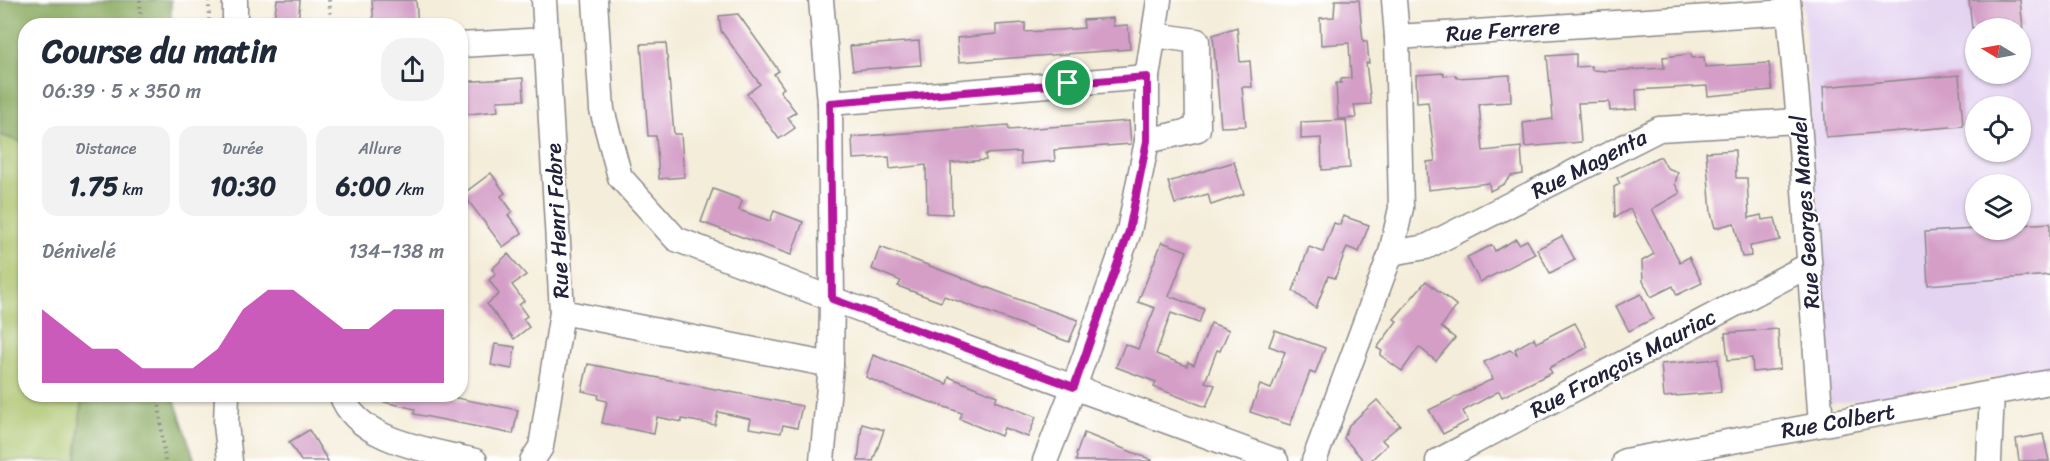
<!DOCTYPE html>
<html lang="fr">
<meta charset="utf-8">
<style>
body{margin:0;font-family:Sriracha,sans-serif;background:#f2f2f3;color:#1f2937;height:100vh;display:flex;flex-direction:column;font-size:22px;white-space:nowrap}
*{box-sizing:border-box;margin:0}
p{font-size:20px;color:#747a83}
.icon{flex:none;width:33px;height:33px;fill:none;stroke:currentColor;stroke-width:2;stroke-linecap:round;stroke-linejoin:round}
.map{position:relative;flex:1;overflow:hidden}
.drawer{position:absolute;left:18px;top:18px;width:450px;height:384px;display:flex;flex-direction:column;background:#fff;border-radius:24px;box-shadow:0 2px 4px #0004}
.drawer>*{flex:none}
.needle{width:39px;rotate:280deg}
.buttons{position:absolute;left:1965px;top:18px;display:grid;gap:12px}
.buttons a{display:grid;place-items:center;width:66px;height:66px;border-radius:50%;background:#fff;box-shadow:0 2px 4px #0004;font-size:30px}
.pin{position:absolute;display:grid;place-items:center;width:51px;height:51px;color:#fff;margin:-26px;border:3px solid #fff;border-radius:50%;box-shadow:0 2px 6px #0007}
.round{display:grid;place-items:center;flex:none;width:63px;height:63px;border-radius:24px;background:#f2f2f3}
.summary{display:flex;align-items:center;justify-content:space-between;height:102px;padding:0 24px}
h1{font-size:33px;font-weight:700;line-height:45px}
.metrics{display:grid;grid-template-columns:repeat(3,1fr);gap:9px;height:102px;padding:6px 24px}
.metrics div{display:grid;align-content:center;border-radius:15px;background:#f2f2f3;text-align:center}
.metrics b{font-size:26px;font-weight:700}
.metrics small{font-size:16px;font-weight:400}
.metrics p{font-size:16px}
.chart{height:168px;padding:12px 24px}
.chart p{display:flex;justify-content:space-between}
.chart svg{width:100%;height:108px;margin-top:6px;fill:#b5179e;opacity:.7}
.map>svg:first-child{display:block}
.built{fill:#e4d3f1;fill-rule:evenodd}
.green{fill:#a8c167;stroke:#657251;stroke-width:1.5}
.forest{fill:#86a75c;stroke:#54644c;stroke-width:1.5}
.building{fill:#d49ec7}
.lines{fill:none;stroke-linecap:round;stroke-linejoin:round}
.minor-casing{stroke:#8b888a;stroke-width:27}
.path{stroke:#8b888a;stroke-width:4;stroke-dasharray:1.5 4.5;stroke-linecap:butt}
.minor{stroke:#fff;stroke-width:24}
.route-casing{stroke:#fff;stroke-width:12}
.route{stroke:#b5179e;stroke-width:8}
.labels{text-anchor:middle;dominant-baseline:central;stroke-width:4.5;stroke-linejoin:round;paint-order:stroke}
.street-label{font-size:22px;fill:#22223b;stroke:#fff}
</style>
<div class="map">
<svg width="2050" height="461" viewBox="0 0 2050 461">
<rect width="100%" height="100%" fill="#fff"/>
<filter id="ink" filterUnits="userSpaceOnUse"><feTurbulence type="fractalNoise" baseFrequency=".0167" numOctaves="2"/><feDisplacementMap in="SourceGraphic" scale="12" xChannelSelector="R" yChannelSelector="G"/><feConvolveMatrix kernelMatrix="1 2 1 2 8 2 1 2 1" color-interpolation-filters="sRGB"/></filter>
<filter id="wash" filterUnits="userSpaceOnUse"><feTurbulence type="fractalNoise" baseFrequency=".008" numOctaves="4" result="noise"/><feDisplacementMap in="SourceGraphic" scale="24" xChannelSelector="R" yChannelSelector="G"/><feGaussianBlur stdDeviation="1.35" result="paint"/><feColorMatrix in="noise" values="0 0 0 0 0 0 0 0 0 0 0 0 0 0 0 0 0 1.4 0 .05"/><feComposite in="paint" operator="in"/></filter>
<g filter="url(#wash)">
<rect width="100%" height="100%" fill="#f4edd9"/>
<!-- built -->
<path class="built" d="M1803,0H2050V367L1830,404ZM1976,28H2020V74H1976ZM1976,106H2020V152H1976ZM1976,184H2020V230H1976Z"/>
<!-- green -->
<polygon class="green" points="0,135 25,143 26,394 82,395 77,461 0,461"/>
<!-- forest -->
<g class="forest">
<polygon points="0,0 171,0 171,25 26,26 25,143 0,135"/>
<polygon points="82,394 173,395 195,461 77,461"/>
</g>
<g id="blocks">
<!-- building -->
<g class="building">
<polygon points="277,0 300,0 298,26 273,26"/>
<polygon points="372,0 416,0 418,26 374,26"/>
<polygon points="1335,0 1359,0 1363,41 1367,41 1369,63 1366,63 1371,104 1354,105 1356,118 1338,119 1336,83 1341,83 1341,79 1351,78 1349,43 1321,45 1320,18 1334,17"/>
<polygon points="1969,0 2020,0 2023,28 1972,28"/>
<polygon points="738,14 779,71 774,74 784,88 780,91 796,112 788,117 795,128 779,139 747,94 760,84 721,31 719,16"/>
<polygon points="1113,18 1113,26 1128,25 1130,49 959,62 957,38 996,34 996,25 1025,23 1025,32 1059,30 1084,28 1083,20"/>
<polygon points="1237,27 1240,62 1250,61 1252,87 1242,87 1246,126 1221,127 1213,35"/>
<polygon points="919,41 921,65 853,70 850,46"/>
<polygon points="666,43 674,134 681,134 684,177 659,179 656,136 648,136 641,44"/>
<polygon points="1576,54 1576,67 1592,66 1592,70 1607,71 1664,68 1663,57 1691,54 1692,58 1704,57 1705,67 1769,63 1772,90 1708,96 1707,86 1636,90 1637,109 1610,111 1609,102 1578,103 1581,142 1525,147 1523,123 1552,119 1553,117 1547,56"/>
<polygon points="1444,73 1444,76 1456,75 1456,78 1510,75 1511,102 1479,104 1483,151 1521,147 1523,174 1511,176 1504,184 1490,191 1489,183 1428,190 1427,162 1435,161 1428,102 1417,103 1416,75"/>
<polygon points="1959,75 1963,126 1826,137 1823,87"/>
<polygon points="523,78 524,100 497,101 498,111 460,115 460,82"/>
<polygon points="1346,120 1350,168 1322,170 1321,138 1301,139 1301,122"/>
<polygon points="1129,121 1131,144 1054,150 1055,161 1021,164 1020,152 985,154 986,160 951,163 952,214 927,213 926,165 890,169 889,157 853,159 852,137 1008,125 1009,130"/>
<polygon points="1735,150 1736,178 1747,178 1749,218 1761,215 1762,220 1775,218 1780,240 1750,246 1751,256 1742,257 1734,223 1715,228 1711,213 1706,152"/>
<polygon points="1658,157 1661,157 1667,168 1678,172 1675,184 1680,193 1652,209 1680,262 1689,257 1702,283 1677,295 1673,286 1651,297 1643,281 1642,261 1654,254 1630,209 1615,217 1614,187 1620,184 1617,178"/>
<polygon points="1234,162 1244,194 1211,205 1208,194 1175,204 1168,182"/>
<polygon points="491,173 505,193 501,196 512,211 508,215 522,233 503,247 463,194"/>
<polygon points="713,189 740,199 742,201 739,210 770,221 774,211 803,222 791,255 701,222"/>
<polygon points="1343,216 1369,225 1359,252 1347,247 1335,278 1328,276 1316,308 1293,291 1309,247 1323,252 1334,223 1340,225"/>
<polygon points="2050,223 2050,275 1928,285 1925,232 1976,229 2020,230 2020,225"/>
<polygon points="1562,236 1575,260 1550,273 1537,249"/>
<polygon points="1516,239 1519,244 1527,240 1535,254 1480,282 1467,257 1492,245 1495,251"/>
<polygon points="1162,242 1187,251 1169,296 1204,309 1199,323 1171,313 1156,354 1187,366 1188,362 1194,365 1211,323 1229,330 1220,351 1217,350 1205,382 1215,385 1206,407 1154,387 1156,382 1116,367 1125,344 1138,349 1155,308 1138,302"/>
<polygon points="880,247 1020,300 1078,320 1069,342 944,296 941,302 898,286 901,281 872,269"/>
<polygon points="508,254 526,275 512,285 524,301 519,305 527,316 523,319 529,327 514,339 487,304 499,294 489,280 496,274 492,269"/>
<polygon points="1426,281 1457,306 1441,327 1455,338 1436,361 1419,347 1402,371 1380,355 1382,351 1377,348 1397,321 1394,319"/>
<polygon points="1641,294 1653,319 1629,331 1616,306"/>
<polygon points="1575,323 1588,347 1549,368 1552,373 1545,376 1502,397 1499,391 1463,411 1468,421 1443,434 1429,410 1493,379 1484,362 1510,350 1517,354 1515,349 1534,338 1536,343"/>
<polygon points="1778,329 1780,369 1753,372 1752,358 1728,360 1725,333"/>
<polygon points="1275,330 1325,348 1315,374 1310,372 1290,425 1250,412 1260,385 1271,389 1285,352 1269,346"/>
<polygon points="495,344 515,347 512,369 491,365"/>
<polygon points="873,355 947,384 949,377 997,396 995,401 1036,417 1028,437 1004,428 1001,436 960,419 962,413 893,389 866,377"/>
<polygon points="1718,359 1721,392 1664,397 1661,364"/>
<polygon points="588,364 802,406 797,428 783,425 781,433 749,428 751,419 718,412 715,425 682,419 682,422 657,417 654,434 602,423 607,401 598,399 599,395 582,391"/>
<polygon points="385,394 452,394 451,397 518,410 513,434 414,414 415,409 384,402"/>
<polygon points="1377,400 1400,425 1382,440 1387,445 1370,461 1364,461 1344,438 1349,425"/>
<polygon points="862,424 884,430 873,461 858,461"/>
<polygon points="309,430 314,438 328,461 301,461 289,442"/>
<polygon points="1084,433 1152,460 1152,461 1076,461 1077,456 1076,455"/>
<polygon points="2043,434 2049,461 2019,461 2016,439"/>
</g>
</g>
</g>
<g filter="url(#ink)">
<use href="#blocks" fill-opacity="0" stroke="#8b888a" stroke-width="1.5"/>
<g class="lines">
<!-- minor casing -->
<g class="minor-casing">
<g id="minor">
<polyline points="544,0 562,312 831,365"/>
<polyline points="595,0 602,110 620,177 676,239 832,299 1276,461"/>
<polyline points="821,0 830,103 832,299 831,365 822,461"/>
<polyline points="1788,0 1799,121 1821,424"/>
<polyline points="235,26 235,0"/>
<polyline points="1397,37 1789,12"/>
<polyline points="460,45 546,40"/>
<polyline points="830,103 1147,77"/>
<polyline points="1147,141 1198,129 1197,41 1154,35"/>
<polyline points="1391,253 1426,247 1659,129 1799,121"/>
<polyline points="227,394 226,424 230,461"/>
<path d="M341,394C358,443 432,450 475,461"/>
<polyline points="532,461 541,447 562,312"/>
<polyline points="1045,461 1074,387 1129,231 1147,141 1147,77 1159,0"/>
<polyline points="1314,461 1391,253 1401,208 1397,37 1394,0"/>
<polyline points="1438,461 1809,265"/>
<polyline points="1625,461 2050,382"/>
<polyline points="1989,461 1992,393"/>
</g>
</g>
<!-- path -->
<g class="path">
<polyline points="140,0 141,26"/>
<polyline points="329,0 332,26"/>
<polyline points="209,26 209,0"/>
<polyline points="158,394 165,461"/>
</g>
<!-- minor -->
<use href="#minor" class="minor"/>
</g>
</g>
<g class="lines" filter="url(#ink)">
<!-- route casing -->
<g class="route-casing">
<polygon id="route" points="1147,77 1147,141 1129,231 1074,387 832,299 830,103"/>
</g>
<!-- route -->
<use href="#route" class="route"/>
</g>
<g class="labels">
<!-- street labels -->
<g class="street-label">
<text transform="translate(1503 30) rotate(-4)">Rue Ferrere</text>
<text transform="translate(1589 164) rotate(-27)">Rue Magenta</text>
<text transform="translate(1805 212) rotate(-94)">Rue Georges Mandel</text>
<text transform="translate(557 221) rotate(-93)">Rue Henri Fabre</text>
<text transform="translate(1623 363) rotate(-28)">Rue François Mauriac</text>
<text transform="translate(1838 421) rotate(-10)">Rue Colbert</text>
</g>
</g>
</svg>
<div class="buttons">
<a><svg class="needle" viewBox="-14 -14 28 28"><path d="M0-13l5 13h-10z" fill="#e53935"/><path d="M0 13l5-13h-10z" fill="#747a83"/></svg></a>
<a><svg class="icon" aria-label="locate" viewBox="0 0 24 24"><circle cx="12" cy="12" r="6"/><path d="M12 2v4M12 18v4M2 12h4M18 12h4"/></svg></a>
<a><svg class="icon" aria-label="layers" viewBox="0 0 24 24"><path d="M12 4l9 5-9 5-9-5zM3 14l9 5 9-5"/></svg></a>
</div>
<div class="pin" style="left:1068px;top:83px;background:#1e9e55"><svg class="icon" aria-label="arrive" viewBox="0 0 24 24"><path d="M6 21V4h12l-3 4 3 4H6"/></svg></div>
<section class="drawer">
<div class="summary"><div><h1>Course du matin</h1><p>06:39 · 5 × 350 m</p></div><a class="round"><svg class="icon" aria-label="share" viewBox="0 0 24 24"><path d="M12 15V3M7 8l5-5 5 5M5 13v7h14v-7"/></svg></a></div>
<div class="metrics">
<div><p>Distance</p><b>1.75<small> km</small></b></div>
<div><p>Durée</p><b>10:30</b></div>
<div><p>Allure</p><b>6:00<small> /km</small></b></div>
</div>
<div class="chart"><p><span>Dénivelé</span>134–138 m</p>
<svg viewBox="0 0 160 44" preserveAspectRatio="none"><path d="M0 44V14L10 22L20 30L30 30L40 38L50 38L60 38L70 30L80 14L90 6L100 6L110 14L120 22L130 22L140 14L150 14L160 14V44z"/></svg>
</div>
</section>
</div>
